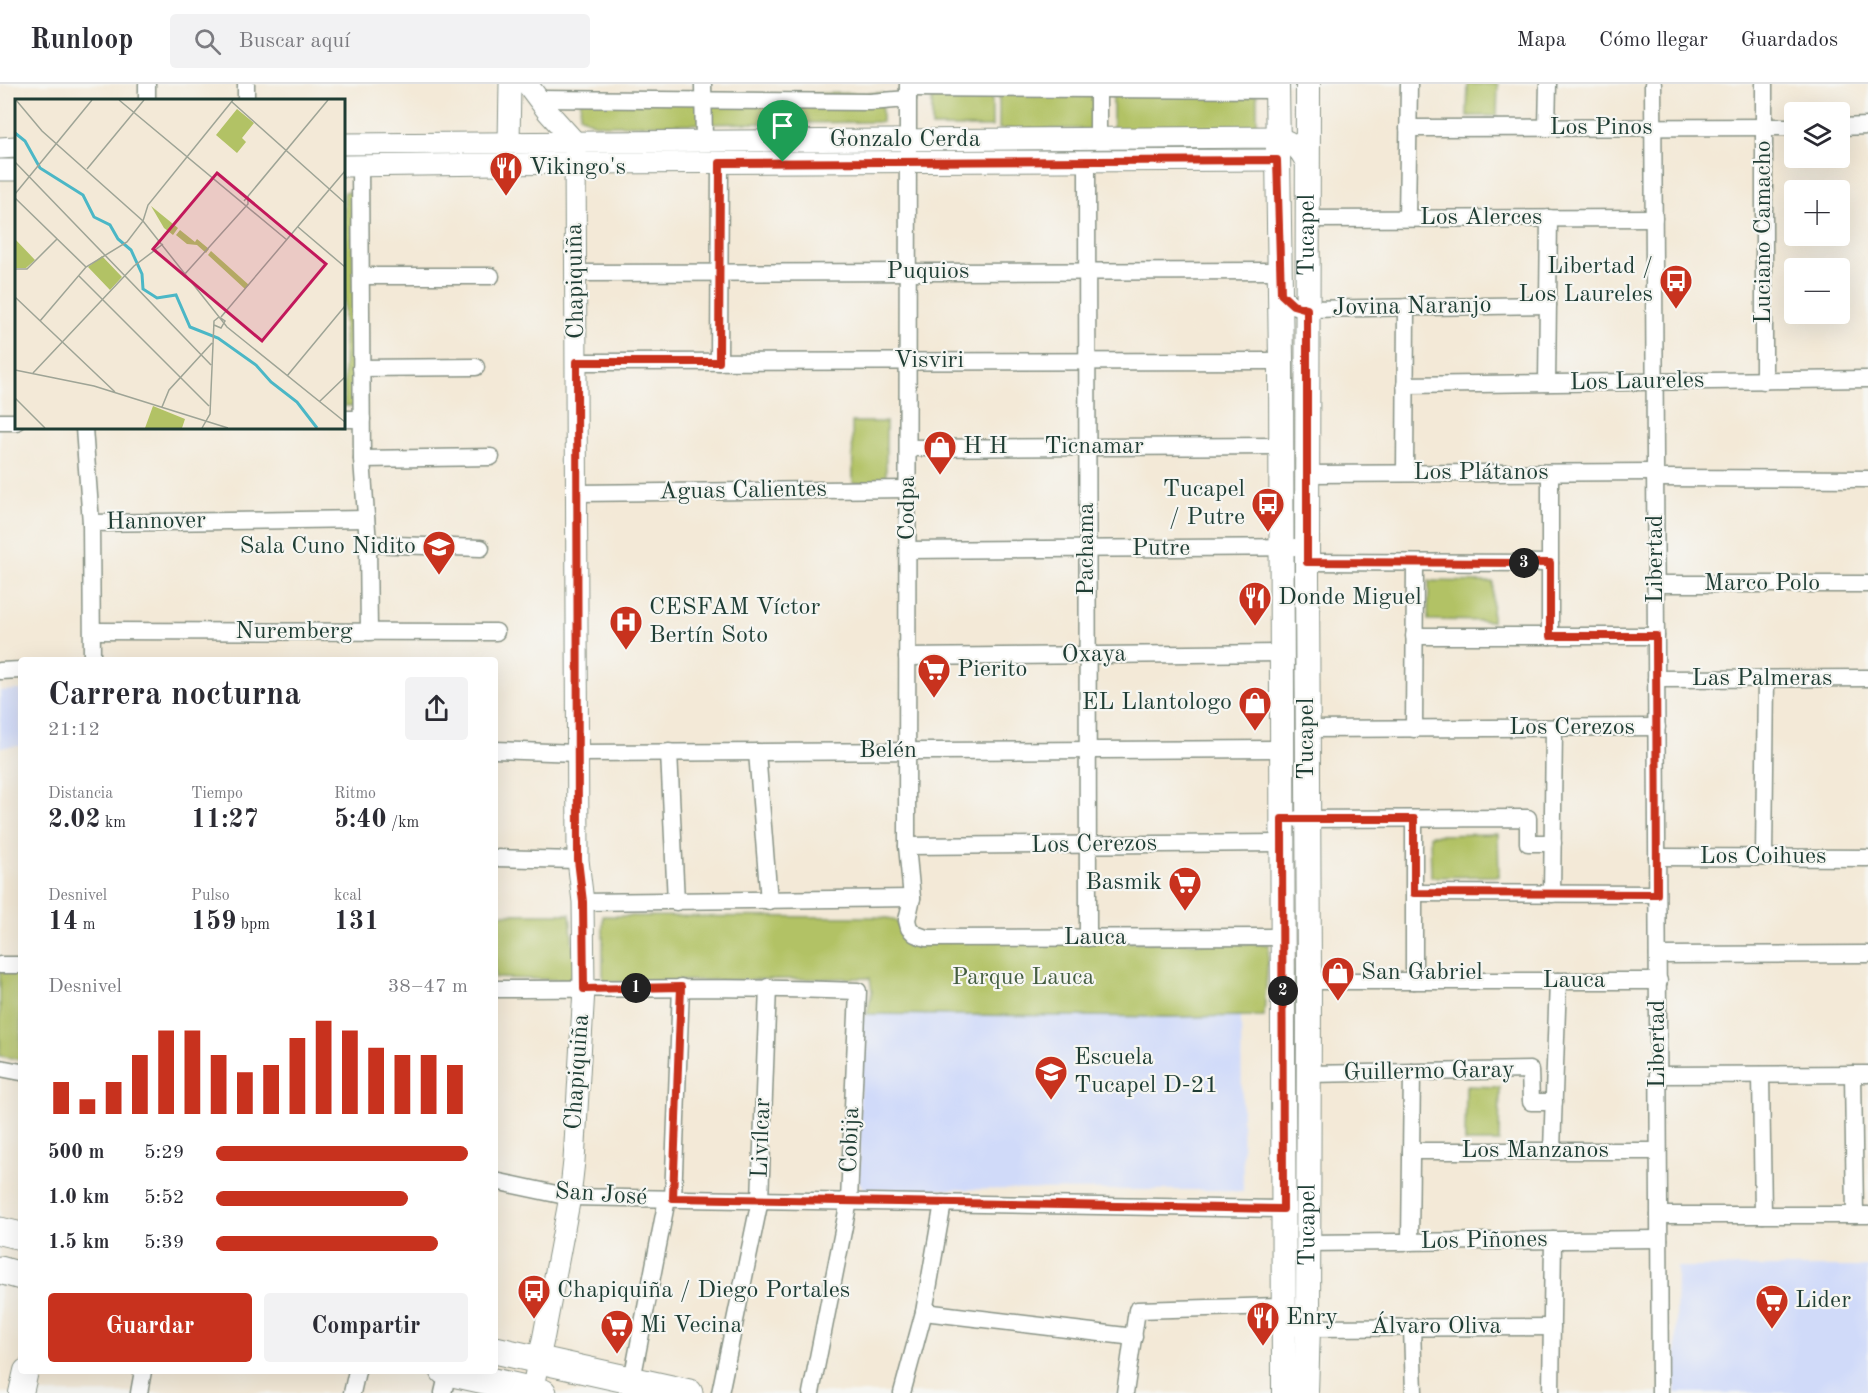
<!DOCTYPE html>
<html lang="es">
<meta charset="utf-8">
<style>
body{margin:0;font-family:"Old Standard TT",serif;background:#f2f2f3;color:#2b2b33;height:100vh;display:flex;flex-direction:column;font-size:22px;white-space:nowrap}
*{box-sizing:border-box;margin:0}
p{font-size:20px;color:#7c7c81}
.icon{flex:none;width:33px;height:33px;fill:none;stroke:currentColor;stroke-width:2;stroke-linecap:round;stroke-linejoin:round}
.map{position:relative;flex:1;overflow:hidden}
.drawer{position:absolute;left:18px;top:573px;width:480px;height:717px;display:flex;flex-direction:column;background:#fff;border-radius:6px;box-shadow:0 6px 24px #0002}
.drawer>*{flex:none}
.buttons{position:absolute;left:1784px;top:18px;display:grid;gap:12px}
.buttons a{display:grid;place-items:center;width:66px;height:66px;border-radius:6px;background:#fff;box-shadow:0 6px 24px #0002;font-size:30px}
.pin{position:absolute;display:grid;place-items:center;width:51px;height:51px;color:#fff;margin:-62px -26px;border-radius:50% 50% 50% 0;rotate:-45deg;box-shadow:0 0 6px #0007}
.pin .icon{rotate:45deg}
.km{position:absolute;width:30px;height:30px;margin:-15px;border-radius:50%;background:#222;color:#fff;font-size:16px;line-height:30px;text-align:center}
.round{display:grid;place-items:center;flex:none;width:63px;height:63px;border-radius:6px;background:#f2f2f3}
.headline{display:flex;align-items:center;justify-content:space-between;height:102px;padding:0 30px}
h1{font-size:33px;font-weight:700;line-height:45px}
.stats{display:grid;grid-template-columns:repeat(3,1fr);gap:9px;height:102px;padding:6px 30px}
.stats div{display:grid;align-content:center}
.stats b{font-size:26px;font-weight:700}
.stats small{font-size:16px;font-weight:400}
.stats p{font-size:16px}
.chart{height:168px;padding:12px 30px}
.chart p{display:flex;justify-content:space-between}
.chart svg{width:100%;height:108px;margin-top:6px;stroke:#c8321e;stroke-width:6}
.cta{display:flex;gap:12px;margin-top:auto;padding:12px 30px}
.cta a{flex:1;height:69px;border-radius:6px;background:#c8321e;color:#fff;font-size:24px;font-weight:700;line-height:69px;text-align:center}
.cta a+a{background:#f2f2f3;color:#2b2b33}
ul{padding:0 30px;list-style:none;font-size:20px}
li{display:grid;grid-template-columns:96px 72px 1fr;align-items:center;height:45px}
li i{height:15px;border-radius:8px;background:#c8321e}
header{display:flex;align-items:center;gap:36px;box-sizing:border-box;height:84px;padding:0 30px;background:#fff;border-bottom:2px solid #e1e1e2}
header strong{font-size:28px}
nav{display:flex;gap:33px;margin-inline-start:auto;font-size:21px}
.search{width:420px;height:54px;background:#f2f2f3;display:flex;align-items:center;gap:15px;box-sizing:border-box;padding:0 21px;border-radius:6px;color:#7c7c81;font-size:22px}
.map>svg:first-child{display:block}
.built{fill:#d0daf9}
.green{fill:#b2c265;stroke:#68804c;stroke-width:1.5}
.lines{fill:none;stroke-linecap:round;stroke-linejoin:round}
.minor-casing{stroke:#899386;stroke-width:19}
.tertiary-casing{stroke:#899386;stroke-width:23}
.secondary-casing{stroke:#899386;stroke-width:26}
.primary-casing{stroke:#899386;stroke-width:29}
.minor{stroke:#fff;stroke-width:16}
.tertiary{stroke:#fff;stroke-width:21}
.secondary{stroke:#fff;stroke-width:24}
.primary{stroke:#fff;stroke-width:27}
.route-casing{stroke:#fff;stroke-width:12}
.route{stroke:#c8321e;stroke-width:8}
.labels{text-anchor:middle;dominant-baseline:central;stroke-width:4.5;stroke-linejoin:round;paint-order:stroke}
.street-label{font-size:24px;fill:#1f3d34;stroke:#f6f6f2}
.poi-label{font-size:24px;fill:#1f3d34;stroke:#f6f6f2;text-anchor:start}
.park-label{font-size:24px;fill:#445e40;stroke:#f6f6f2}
.inset-river{fill:none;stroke:#4bb7c6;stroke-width:3}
.inset-road{fill:none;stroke:#9ea496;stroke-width:1.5}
.view{fill:#c2185b;fill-opacity:0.15;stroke:#c2185b;stroke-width:3}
.inset-edge{fill:none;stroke:#1f3d34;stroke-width:3}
</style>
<header>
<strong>Runloop</strong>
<div class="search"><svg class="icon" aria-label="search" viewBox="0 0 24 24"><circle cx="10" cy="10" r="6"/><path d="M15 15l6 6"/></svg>Buscar aquí</div>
<nav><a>Mapa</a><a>Cómo llegar</a><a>Guardados</a></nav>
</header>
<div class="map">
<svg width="1868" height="1309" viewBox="0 0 1868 1309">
<rect width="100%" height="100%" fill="#f6f6f2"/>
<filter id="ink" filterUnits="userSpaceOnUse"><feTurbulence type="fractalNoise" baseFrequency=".0167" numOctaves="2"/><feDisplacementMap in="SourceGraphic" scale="12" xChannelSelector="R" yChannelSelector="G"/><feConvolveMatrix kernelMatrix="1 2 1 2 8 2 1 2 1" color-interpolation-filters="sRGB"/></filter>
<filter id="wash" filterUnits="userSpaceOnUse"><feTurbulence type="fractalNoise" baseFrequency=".008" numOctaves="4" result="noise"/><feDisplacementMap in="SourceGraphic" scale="24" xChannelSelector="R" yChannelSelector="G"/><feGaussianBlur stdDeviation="1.35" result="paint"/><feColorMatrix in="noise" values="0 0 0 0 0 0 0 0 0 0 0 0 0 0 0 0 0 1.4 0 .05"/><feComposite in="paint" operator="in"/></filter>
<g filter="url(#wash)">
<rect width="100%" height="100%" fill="#f3e9d7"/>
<!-- built -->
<g class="built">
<polygon points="21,606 21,662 0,663 0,607"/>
<polygon points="867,930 1172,933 1241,932 1243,1108 1220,1106 864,1105 859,1098 860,937"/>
<polygon points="1677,1183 1868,1183 1868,1309 1675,1309"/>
</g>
<!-- green -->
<g class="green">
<polygon points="1468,0 1498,0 1497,32 1467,32"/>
<polygon points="992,7 992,43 932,43 932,8"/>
<polygon points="882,9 882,38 604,41 593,39 580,32 581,12"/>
<rect x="999" y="10" width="96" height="35"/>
<rect x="1113" y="11" width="144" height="35"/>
<polygon points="344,108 352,108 356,322 344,322"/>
<polygon points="852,338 886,338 886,398 853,399"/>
<polygon points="1429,497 1493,498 1492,537 1428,536"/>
<polygon points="1498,750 1499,792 1431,793 1430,751"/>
<polygon points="495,830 570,830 575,886 568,896 495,894"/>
<path d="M603,832L876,833C897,835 899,834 901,855L1269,860L1264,932L1172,933L867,930L872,907L870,894L603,898Z"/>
<polygon points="0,887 21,887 21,976 0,972"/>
<polygon points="1466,1002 1500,1003 1499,1058 1465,1058"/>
</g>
</g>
<g filter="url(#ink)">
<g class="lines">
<!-- minor casing -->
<g class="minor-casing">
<g id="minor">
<polyline points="147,0 147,16"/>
<polyline points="703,0 704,57"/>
<polyline points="908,0 907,762 912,814 907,836 909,844 915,850 926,854 1282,853"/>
<polyline points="1098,0 1098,55"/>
<polyline points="1653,0 1660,1309"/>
<polyline points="908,4 1277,6"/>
<polyline points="537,15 870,18 908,15"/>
<polyline points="246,16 246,0"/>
<polyline points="1839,43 1868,42"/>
<polyline points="1408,44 1794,43"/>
<polyline points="1547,44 1548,0"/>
<polyline points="1087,77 1088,854"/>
<polyline points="360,82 362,375 368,460 369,548"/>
<polyline points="1407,134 1409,0"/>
<polyline points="1308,135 1654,134"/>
<polyline points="576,189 1280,187"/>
<polyline points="361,192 491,192"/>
<polyline points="1280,210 1293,221 1307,225 1548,221"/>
<polyline points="577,278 1281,277"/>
<polyline points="719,278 720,79"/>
<polyline points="361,284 476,283"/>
<polyline points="1764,297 1764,0"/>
<polyline points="1547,299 1549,134"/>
<polyline points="1405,301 1868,295"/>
<polyline points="344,335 362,335"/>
<polyline points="0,338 16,338"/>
<polyline points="84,344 91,439 92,576"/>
<polyline points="908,364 1281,362"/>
<polyline points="362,375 491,373"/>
<polyline points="1405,389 1406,223"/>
<polyline points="1550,389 1550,552"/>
<polyline points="1307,390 1655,388"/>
<polyline points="1655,394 1868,395"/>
<polyline points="578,409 908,405"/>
<polyline points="91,439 366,435"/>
<polyline points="368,460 481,464"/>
<polyline points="908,466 1307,463"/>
<polyline points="1307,478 1550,479"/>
<polyline points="1656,500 1868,500"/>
<polyline points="93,547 496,548"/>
<polyline points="1414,552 1656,552"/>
<polyline points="907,573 1282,569"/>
<polyline points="0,587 21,586"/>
<polyline points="1656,595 1868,594"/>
<polyline points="1307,645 1657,643"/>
<polyline points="1414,645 1415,479"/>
<polyline points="495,666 577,669 1282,665"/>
<polyline points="669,668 676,818"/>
<polyline points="757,668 769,817"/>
<polyline points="1298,735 1528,734 1528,759 1553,759"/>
<polyline points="1414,735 1414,897"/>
<polyline points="907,762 1282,759"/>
<polyline points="1657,773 1868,774"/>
<polyline points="1764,773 1766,595"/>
<polyline points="495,774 578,776"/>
<polyline points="1414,809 1657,810"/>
<polyline points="1552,810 1554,644"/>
<polyline points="583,818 912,814"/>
<polyline points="1658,871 1868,870"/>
<polyline points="0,881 21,881"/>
<polyline points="1309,897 1659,897"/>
<path d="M495,905C616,905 737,902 858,907L849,1117L811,1309"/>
<polyline points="0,984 21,988"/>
<polyline points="1308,990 1530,986 1531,1018 1554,1018"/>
<polyline points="1853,990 1855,1131"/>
<polyline points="1658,991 1868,990"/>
<polyline points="1761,991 1763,1131"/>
<polyline points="1552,1066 1558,897"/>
<polyline points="1411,1067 1658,1067"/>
<polyline points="495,1097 570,1113 1283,1125"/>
<polyline points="673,1115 681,903"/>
<polyline points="1659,1131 1868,1131"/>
<polyline points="1410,1158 1412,988"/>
<polyline points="1308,1159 1659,1155"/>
<polyline points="924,1228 1134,1253"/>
<polyline points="1412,1243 1414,1309"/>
<polyline points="1298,1244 1552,1243"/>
<polyline points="632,1296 667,1115"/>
<polyline points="139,1309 143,1287"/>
<polyline points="352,1309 357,1287"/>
<polyline points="443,1309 448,1288"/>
<polyline points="720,1309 760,1116 768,903"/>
<polyline points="902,1309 924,1228 943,1119"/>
<polyline points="1125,1309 1137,1226 1283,1222"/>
<polyline points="1551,1309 1553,1156"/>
</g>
</g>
<!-- tertiary casing -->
<g class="tertiary-casing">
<g id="tertiary">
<polyline points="527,0 548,28 575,58 578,776 583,818 584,905 574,1077 570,1113 544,1251 532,1307"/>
<polyline points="509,59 510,0"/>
<path d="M344,60L1277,53C1294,58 1303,68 1308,84"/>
<polyline points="0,64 16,63"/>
<polyline points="344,82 575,79 1277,76"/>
<polyline points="0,86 16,86"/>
</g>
</g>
<!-- secondary casing -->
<g class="secondary-casing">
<g id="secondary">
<polyline points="1277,0 1281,277 1284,1309"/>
<polyline points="21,1309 26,1287"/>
<path id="s1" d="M1306,1309L1308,1243L1309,897L1307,491L1308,0"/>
</g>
</g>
<!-- primary casing -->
<g class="primary-casing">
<g id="primary">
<polyline points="0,1147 21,1152"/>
<polyline points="0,1186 21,1192"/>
<polyline points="495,1266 689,1309"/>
<polyline points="444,1287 543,1309"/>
</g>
</g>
<!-- minor -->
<use href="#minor" class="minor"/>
<!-- tertiary -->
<use href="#tertiary" class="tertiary"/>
<!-- secondary -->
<use href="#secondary" class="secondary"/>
<!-- primary -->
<use href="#primary" class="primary"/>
</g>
</g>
<g class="lines" filter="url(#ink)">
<!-- route casing -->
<g class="route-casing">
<polygon id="route" points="1277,76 1281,210 1293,221 1307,225 1307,478 1550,479 1550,552 1656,552 1657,810 1414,809 1414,735 1282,735 1283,1125 673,1114 681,903 584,905 583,818 578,776 577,278 719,278 720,79"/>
</g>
<!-- route -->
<use href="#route" class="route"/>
</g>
<!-- icons -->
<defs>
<g id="restaurant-pin" transform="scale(1.725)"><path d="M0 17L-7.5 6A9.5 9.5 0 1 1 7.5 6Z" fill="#c8321e" stroke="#f6f6f2"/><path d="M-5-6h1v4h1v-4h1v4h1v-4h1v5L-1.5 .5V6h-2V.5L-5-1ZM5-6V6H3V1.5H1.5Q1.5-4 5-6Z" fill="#fff"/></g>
<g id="bus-pin" transform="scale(1.725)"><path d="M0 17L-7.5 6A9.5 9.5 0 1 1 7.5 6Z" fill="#c8321e" stroke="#f6f6f2"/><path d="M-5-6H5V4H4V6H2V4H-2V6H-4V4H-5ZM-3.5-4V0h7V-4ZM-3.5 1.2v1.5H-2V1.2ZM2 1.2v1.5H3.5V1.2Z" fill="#fff"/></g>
<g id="shop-pin" transform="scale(1.725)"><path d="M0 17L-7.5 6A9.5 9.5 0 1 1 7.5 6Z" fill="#c8321e" stroke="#f6f6f2"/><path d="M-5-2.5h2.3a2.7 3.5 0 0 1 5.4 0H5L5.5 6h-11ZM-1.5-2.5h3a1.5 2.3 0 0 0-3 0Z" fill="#fff"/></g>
<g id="school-pin" transform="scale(1.725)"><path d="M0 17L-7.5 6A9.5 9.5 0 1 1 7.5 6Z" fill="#c8321e" stroke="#f6f6f2"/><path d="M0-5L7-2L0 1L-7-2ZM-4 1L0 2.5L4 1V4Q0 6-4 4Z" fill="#fff"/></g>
<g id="hospital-pin" transform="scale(1.725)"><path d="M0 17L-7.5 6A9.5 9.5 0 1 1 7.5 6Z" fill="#c8321e" stroke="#f6f6f2"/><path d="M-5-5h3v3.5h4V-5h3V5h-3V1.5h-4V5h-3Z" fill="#fff"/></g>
<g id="supermarket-pin" transform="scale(1.725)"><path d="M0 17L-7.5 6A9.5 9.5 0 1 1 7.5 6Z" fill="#c8321e" stroke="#f6f6f2"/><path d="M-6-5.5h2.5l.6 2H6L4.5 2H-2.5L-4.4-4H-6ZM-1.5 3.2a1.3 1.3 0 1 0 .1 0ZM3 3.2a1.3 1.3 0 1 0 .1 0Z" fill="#fff"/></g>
</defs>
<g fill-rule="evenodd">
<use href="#restaurant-pin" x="506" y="84"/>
<use href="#bus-pin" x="1676" y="197"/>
<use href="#shop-pin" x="940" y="363"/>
<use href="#bus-pin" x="1268" y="420"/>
<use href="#school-pin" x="439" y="463"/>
<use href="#restaurant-pin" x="1255" y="514"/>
<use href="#hospital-pin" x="626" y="538"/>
<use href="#supermarket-pin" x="934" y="586"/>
<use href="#shop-pin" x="1255" y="619"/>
<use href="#supermarket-pin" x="1185" y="799"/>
<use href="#shop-pin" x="1338" y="889"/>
<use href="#school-pin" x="1051" y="988"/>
<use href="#bus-pin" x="534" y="1207"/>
<use href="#supermarket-pin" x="1772" y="1217"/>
<use href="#restaurant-pin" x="1263" y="1234"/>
<use href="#supermarket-pin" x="617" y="1242"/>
</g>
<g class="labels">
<!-- street labels -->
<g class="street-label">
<text x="1601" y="44">Los Pinos</text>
<text x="905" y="56">Gonzalo Cerda</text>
<text x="1481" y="134">Los Alerces</text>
<text transform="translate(1764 148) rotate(-90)">Luciano Camacho</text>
<text stroke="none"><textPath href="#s1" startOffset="1158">Tucapel</textPath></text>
<text x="928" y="188">Puquios</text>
<text transform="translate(576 197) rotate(-91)">Chapiquiña</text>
<text transform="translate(1412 223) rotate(-1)">Jovina Naranjo</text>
<text x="929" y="277">Visviri</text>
<text transform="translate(1637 298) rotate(-1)">Los Laureles</text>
<text x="1094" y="363">Ticnamar</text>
<text x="1481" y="389">Los Plátanos</text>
<text transform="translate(743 407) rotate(-1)">Aguas Calientes</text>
<text transform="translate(908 424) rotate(-90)">Codpa</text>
<text transform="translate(156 438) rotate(-1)">Hannover</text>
<text transform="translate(1087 465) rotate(-90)">Pachama</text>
<text x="1161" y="465">Putre</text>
<text transform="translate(1656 475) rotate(-90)">Libertad</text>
<text x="1762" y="500">Marco Polo</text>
<text x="294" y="548">Nuremberg</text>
<text transform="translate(1094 571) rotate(-1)">Oxaya</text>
<text x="1762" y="595">Las Palmeras</text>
<text x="1572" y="644">Los Cerezos</text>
<text transform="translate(1307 655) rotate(-90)">Tucapel</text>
<text x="888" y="667">Belén</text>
<text transform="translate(1094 761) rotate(-1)">Los Cerezos</text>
<text x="1763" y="773">Los Coihues</text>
<text x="1095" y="854">Lauca</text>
<text x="1574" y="897">Lauca</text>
<text transform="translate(1658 960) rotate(-90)">Libertad</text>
<text transform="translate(578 988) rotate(-86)">Chapiquiña</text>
<text transform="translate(1429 988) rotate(-1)">Guillermo Garay</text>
<text transform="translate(762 1054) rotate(-88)">Livílcar</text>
<text transform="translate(851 1056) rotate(-88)">Cobija</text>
<text x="1535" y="1067">Los Manzanos</text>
<text transform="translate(601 1111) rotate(4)">San José</text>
<text stroke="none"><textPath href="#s1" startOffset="168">Tucapel</textPath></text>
<text transform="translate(1484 1157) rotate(-1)">Los Piñones</text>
<text x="1436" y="1243">Álvaro Oliva</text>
</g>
<!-- poi labels -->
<g class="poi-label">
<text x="529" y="84">Vikingo's</text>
<text x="1653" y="183" text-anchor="end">Libertad /<tspan x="1653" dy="28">Los Laureles</tspan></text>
<text x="963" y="363">H H</text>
<text x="1245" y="406" text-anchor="end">Tucapel<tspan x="1245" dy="28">/ Putre</tspan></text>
<text x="416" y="463" text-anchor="end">Sala Cuno Nidito</text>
<text x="1278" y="514">Donde Miguel</text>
<text x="649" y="524">CESFAM Víctor<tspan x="649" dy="28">Bertín Soto</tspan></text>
<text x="957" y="586">Pierito</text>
<text x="1232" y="619" text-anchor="end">EL Llantologo</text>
<text x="1162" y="799" text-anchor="end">Basmik</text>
<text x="1361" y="889">San Gabriel</text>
<text x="1074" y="974">Escuela<tspan x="1074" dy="28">Tucapel D-21</tspan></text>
<text x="557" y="1207">Chapiquiña / Diego Portales</text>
<text x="1795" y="1217">Lider</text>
<text x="1286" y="1234">Enry</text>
<text x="640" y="1242">Mi Vecina</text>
</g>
<!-- park labels -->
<g class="park-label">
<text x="1023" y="894">Parque Lauca</text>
</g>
</g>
<!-- overview -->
<g transform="translate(15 15)">
<rect width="330" height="330" fill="#f3e9d7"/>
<path d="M222,10L239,24L227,39L231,43L222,54L201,36ZM136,107L163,129L158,136L149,129ZM165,131L180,143L182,140L194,150L191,154L182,146L172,145L161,136ZM0,140L20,161L11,169H0ZM196,152L234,186L230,190L193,156ZM87,157L107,178L95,191L73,168ZM138,307L170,320L167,329H130Z" fill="#b2c265"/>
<path class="inset-river" d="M0,34L10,42L25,69L68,96L79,118L95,126L103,140L116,151L127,175L128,190L142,199L161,196L175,228L203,239L241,266L256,283L282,303L302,329"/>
<path class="inset-road" d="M1,1L27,32L128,122L212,228L330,323M104,1L272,141M217,3L330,104M0,63L196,266M72,70L129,1M0,95L77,1M0,99L71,168M229,102L313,1M283,128L330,168M0,170H12L42,140M169,176L233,105V97M64,177L194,307M0,198L100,293M206,218L330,72M25,222L71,168L112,143L128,122L133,106L218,1M0,271L79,287L213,329M18,274L119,167L148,145M272,277L330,207M0,299L30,329M304,303L330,278M147,308L154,291L197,244M187,329L195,315L199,222L204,218L210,222L206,229L199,226"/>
<path class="view" d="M202,74L311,165L247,242L138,150Z"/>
<rect width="330" height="330" class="inset-edge"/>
</g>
</svg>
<div class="buttons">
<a><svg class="icon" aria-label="layers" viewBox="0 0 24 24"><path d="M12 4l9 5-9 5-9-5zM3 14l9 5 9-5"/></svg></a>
<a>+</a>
<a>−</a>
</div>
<div class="pin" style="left:783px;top:78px;background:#1e9e55"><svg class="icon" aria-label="arrive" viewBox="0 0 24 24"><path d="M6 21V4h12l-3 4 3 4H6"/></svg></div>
<b class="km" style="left:636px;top:904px">1</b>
<b class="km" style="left:1283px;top:907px">2</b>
<b class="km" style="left:1524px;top:479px">3</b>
<section class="drawer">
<div class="headline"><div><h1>Carrera nocturna</h1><p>21:12</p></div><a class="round"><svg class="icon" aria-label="share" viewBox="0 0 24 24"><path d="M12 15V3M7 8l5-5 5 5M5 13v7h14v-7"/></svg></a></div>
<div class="stats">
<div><p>Distancia</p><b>2.02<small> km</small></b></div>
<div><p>Tiempo</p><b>11:27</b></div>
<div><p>Ritmo</p><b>5:40<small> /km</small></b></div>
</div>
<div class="stats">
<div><p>Desnivel</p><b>14<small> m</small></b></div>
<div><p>Pulso</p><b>159<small> bpm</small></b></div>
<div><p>kcal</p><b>131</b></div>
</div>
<div class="chart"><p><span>Desnivel</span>38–47 m</p>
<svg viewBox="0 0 160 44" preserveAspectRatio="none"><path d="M5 44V31M15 44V38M25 44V31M35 44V20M45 44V10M55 44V10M65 44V20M75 44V27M85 44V24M95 44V13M105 44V6M115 44V10M125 44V17M135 44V20M145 44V20M155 44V24"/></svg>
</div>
<ul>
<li><b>500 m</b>5:29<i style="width:100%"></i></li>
<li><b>1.0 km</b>5:52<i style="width:76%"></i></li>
<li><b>1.5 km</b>5:39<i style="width:88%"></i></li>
</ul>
<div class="cta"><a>Guardar</a><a>Compartir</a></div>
</section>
</div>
